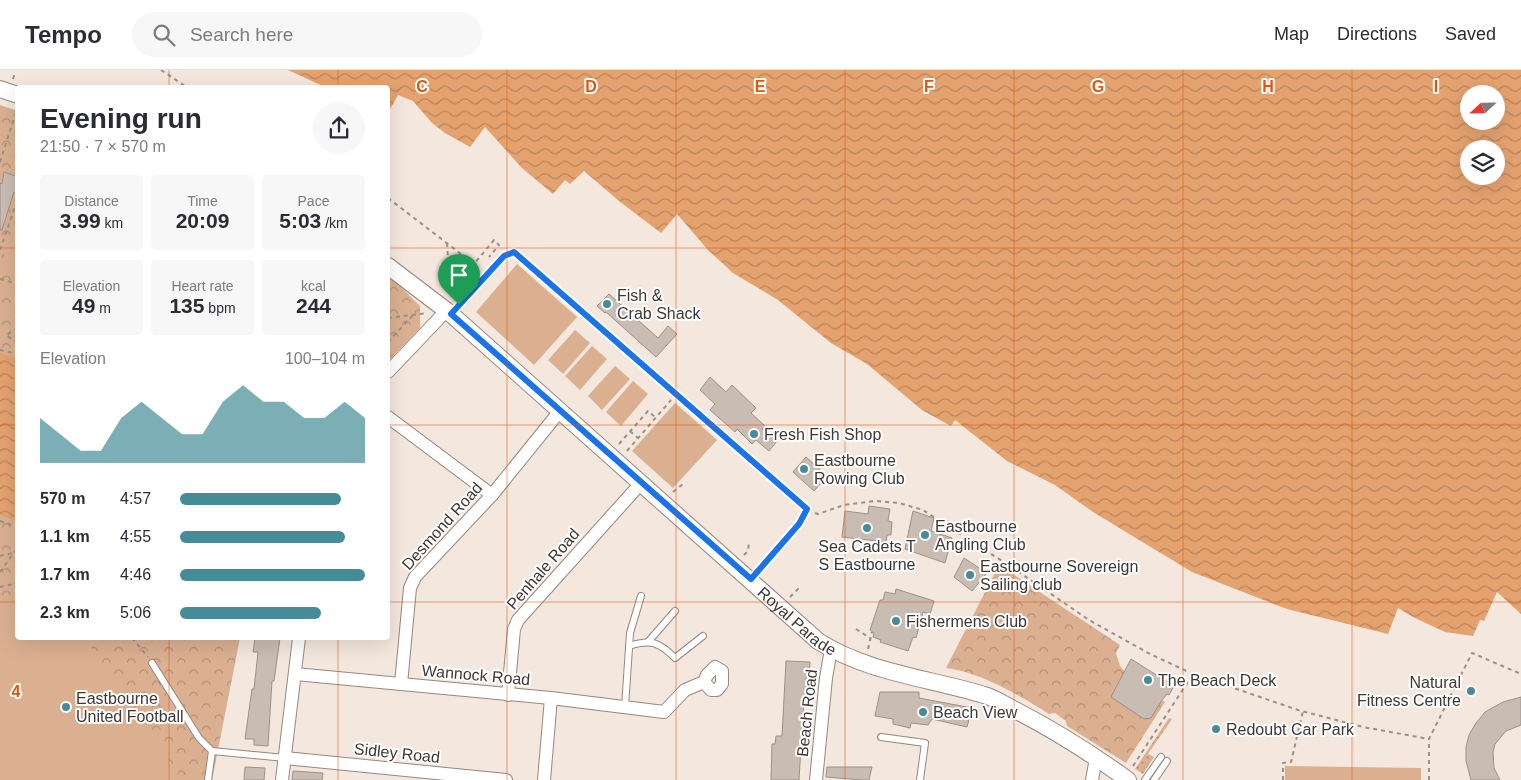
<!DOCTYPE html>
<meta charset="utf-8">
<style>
body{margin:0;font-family:Helvetica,sans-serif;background:#f7f7f7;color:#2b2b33;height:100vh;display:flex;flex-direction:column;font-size:19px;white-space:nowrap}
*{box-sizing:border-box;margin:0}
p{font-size:16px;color:#7c7c81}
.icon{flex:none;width:28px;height:28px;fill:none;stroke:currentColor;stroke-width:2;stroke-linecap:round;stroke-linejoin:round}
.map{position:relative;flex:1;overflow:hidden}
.panel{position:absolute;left:15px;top:15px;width:375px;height:555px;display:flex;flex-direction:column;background:#fff;border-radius:5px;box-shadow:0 5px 20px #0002}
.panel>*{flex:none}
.needle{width:32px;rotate:248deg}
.buttons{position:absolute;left:1460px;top:15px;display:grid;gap:10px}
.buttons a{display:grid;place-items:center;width:45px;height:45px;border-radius:50%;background:#fff;box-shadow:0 5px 20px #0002;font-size:25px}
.pin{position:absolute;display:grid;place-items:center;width:42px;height:42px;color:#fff;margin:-51px -21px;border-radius:50% 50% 50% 0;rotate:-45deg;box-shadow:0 0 5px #0007}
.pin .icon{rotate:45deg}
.round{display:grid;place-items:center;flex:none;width:52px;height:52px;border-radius:26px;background:#f7f7f7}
.headline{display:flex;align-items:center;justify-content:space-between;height:85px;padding:0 25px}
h1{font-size:28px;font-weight:700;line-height:38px}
.metrics{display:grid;grid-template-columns:repeat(3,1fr);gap:8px;height:85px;padding:5px 25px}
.metrics div{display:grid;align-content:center;border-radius:5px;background:#f7f7f7;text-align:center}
.metrics b{font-size:21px;font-weight:700}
.metrics small{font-size:14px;font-weight:400}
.metrics p{font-size:14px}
.chart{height:140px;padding:10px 25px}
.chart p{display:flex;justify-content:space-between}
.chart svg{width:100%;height:90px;margin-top:5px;fill:#468c98;opacity:.7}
ul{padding:0 25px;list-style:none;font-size:16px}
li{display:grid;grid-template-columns:80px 60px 1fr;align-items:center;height:38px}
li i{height:12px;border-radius:6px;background:#468c98}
header{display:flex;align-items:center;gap:30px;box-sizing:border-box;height:70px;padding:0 25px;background:#fff;border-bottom:1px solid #e1e1e2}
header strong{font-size:24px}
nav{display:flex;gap:28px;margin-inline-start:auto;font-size:18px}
.search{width:350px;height:45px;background:#f7f7f7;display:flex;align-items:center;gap:12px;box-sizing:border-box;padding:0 18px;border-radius:28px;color:#7c7c81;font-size:19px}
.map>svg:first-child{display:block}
.grass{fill:url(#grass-dots)}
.park{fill:url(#park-crowns)}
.pitch{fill:#dbb091}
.water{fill:url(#water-waves);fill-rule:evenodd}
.building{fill:#c9bcb3;stroke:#9d9188}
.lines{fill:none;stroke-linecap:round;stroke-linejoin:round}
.service-casing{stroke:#948880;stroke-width:8}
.minor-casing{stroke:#948880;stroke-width:14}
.tertiary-casing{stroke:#948880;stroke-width:18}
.path{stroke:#9a9189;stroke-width:2;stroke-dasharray:4 4;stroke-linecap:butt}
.service{stroke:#fff;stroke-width:6}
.minor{stroke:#fff;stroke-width:12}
.tertiary{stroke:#fff;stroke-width:16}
.route-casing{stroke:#fff;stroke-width:10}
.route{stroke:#1a73e8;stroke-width:6}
.grid{fill:none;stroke:#df570e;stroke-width:1;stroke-opacity:0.55}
.poi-dot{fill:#468c98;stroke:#fff;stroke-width:2}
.labels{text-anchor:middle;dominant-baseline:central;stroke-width:4;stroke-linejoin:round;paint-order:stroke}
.poi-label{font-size:16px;fill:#3d3834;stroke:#fff;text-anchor:start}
.street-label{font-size:16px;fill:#3d3834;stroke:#fff}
.grid-label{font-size:16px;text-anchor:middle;font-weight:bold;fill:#df570e;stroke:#fff;stroke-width:4;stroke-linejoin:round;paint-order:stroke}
</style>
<header>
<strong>Tempo</strong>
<div class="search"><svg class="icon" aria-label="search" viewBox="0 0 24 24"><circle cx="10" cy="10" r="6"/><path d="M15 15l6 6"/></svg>Search here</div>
<nav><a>Map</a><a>Directions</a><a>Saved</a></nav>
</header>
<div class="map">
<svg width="1521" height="710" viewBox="0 0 1521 710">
<defs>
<pattern id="grass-dots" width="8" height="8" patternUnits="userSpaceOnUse" patternTransform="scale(1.25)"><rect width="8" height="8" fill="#dbb091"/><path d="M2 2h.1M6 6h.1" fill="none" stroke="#b39077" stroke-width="1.8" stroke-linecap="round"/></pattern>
<pattern id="park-crowns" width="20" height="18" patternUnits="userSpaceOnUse" patternTransform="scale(1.25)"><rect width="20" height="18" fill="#dbb091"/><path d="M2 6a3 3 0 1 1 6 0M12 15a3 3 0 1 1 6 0" fill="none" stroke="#b39077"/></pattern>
<pattern id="water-waves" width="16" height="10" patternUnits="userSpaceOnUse" patternTransform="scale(1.25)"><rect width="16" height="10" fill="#e4a26f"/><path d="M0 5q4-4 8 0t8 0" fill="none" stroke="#ba855c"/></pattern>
</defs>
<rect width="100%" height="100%" fill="#f4e7dd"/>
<!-- grass -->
<polygon class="grass" points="1169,648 1172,649 1148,684 1154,687 1143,704 1135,699"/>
<!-- park -->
<g class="park">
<polygon points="0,35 18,41 18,568 240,568 212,710 0,710"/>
<polygon points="388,207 397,213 420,236 420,258 388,291"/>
<path d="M999,495L1120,575L1116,583L1120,596L1125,602L1124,606L1165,632L1126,693L1067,656L1066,651L1055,643L1049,644C1021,626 980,602 946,598Z"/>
</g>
<!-- pitch -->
<g class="pitch">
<polygon points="17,146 17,204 0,198"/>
<polygon points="517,194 577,247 534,295 476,242"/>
<polygon points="575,260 590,273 563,304 548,290"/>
<polygon points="592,276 607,289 580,320 565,306"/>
<polygon points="615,296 630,309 602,340 588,326"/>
<polygon points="633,311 648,324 621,356 606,342"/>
<polygon points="675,333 717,370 673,418 632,381"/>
<polygon points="17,524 18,568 84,568 183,710 3,710 0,706 0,528"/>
<polygon points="1285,696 1421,698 1421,710 1285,710"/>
</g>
<!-- water -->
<g class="water">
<path d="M288,0H1521V544L1497,522L1484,551L1480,550L1473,566L1445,562L1413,547L1398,538L1388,564L1287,539L1192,502L1093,442L1055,415L1007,391L955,350L951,356L922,340L867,294L831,273L778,230L733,203L708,180L677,144L661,163L619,131L584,101L570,114L565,110L553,124L522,98L485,57L470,77L445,63L432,53L413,31L398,25L388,43V18L325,17ZM1469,24H1496V51H1469ZM1469,79H1496V106H1469Z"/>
<polygon points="0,283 17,288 17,452 0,445"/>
</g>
<!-- building -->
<g class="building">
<polygon points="4,102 18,107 18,123 14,122 2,160 0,160 0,113 2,114"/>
<polygon points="609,224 658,268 668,256 677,264 656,287 606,242 605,243 597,236"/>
<polygon points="710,307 726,322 732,315 756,338 751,343 765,356 762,359 777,371 769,381 756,370 752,374 737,359 735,362 710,340 715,334 700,320"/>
<polygon points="806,387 827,406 814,421 793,402"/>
<polygon points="869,436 890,439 888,451 892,452 891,465 887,465 886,472 842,467 845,441 868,444"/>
<polygon points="913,441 934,448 931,461 952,468 945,493 905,479"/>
<polygon points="964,488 987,503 972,521 954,507"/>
<polygon points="896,519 934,531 930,544 923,542 916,568 913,567 908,581 880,572 881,570 873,567 874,563 870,560 880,530 883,530 885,522 895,524"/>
<polygon points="255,568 265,569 265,568 280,568 274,611 272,611 268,676 254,675 254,669 245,669 252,619 254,619 258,582 253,582"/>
<polygon points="1131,589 1174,616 1169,625 1167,624 1162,630 1151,648 1144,649 1111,627"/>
<polygon points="786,591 810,592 809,609 806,608 807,619 805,619 803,643 799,710 771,710 772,674 775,674 776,666 782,666"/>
<polygon points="880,622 919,622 919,628 972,638 967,657 932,649 928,655 911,653 910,658 893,654 893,649 875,646"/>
<polygon points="1521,627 1521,655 1506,661 1495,674 1493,682 1494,698 1500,710 1471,710 1466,691 1466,677 1469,665 1476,653 1485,642 1503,632"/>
<polygon points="245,697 265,698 264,710 244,710"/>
<polygon points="827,697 872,697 869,710 862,710 826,707"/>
<polygon points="293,701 323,703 322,710 292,710"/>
</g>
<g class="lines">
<!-- service casing -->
<g class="service-casing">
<g id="service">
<polyline points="451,244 504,186 514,182 807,439 799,454 751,509"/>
<polyline points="648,572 675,541"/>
<path d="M629,576C651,569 659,572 675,588L703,566"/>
<polyline points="152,593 199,668 212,681 208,710"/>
<polyline points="625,637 630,563 641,526"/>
<polyline points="881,667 925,673 920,710"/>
<polyline points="212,681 285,688"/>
<polyline points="1145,710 1161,687"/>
<polyline points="1154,710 1167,691"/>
</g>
</g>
<!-- minor casing -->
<g class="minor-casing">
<g id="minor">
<polyline points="388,302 446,241"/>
<polyline points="388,347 492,425"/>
<polyline points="295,604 551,628 664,642 685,620 704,612 711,620 717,620 722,614 722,601 715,597 707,605 704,612"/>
<polyline points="401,614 410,518 415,507 492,425 560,341"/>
<polyline points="508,625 514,559 518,550 642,412"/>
<polyline points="285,688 506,710"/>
<polyline points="282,710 299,568"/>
<polyline points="544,710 551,628"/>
<polyline points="816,710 826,608 831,579"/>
<polyline points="1092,710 1096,688"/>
</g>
</g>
<!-- tertiary casing -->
<g class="tertiary-casing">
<g id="tertiary">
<polyline points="0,19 18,25"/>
<path id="s1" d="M388,196L451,244L818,571C868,603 929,608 984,625C995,628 1005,635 1015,640C1054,660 1092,684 1128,710"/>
</g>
</g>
<!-- path -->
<g class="path">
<polyline points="161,0 188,18"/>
<polyline points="13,9 15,2"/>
<polyline points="0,92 17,39"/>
<polyline points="388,128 474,194 494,170 499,175 489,187"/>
<polyline points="447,173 448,189 442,206 461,220"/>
<polyline points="0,180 18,128"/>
<polyline points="0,209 18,214"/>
<polyline points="388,248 427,243"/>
<polyline points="18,258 6,265 18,273"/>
<polyline points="388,272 413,245"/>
<polyline points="0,280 18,284"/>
<polyline points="630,361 638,368"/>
<polyline points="619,374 648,341 655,347"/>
<polyline points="627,381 671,330"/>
<polyline points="673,422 683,414"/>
<polyline points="815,443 818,444 844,435 876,431 899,433 923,440 1013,498 1089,550 1150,584 1193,604 1298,640 1363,657 1429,669"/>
<polyline points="0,451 18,457"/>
<polyline points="744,485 748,481 749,472"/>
<polyline points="0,486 18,482"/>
<polyline points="0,502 18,477"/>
<polyline points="0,517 18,513"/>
<polyline points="790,527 799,518"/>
<polyline points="856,559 870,568"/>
<polyline points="132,568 148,587"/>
<polyline points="235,568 238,569 238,568"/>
<polyline points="868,579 872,562"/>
<polyline points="1133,696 1193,604"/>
<polyline points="1283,710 1283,693 1291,692 1303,641"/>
<polyline points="1429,710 1429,669 1472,583 1521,604"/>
</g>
<!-- service -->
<use href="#service" class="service"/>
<!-- minor -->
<use href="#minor" class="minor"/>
<!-- tertiary -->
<use href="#tertiary" class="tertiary"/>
</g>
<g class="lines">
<!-- route casing -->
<g class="route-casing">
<polygon id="route" points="514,182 807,439 799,454 751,509 451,244 504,186"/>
</g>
<!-- route -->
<use href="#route" class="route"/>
</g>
<!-- grid -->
<path class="grid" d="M169,0V18M338,0V18M507,0V710M676,0V710M845,0V710M1014,0V710M1183,0V710M1352,0V710M0,178H18M388,178H1521M0,355H18M388,355H1521M0,532H18M388,532H1521M169,568V710M338,568V710"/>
<!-- markers -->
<g class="poi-dot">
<circle cx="607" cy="234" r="5"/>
<circle cx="754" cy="364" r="5"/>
<circle cx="804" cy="399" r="5"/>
<circle cx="867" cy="458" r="5"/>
<circle cx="925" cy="465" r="5"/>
<circle cx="970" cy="505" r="5"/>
<circle cx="896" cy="551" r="5"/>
<circle cx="1148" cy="610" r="5"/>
<circle cx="1471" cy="621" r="5"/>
<circle cx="66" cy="637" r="5"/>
<circle cx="923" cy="642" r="5"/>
<circle cx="1216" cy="659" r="5"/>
</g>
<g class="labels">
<!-- poi labels -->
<g class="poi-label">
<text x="617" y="225">Fish &amp;<tspan x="617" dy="18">Crab Shack</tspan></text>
<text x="764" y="364">Fresh Fish Shop</text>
<text x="814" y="390">Eastbourne<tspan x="814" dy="18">Rowing Club</tspan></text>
<text x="935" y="456">Eastbourne<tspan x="935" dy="18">Angling Club</tspan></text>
<text x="867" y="476" text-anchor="middle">Sea Cadets T<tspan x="867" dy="18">S Eastbourne</tspan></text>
<text x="980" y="496">Eastbourne Sovereign<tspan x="980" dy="18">Sailing club</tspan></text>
<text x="906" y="551">Fishermens Club</text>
<text x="1158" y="610">The Beach Deck</text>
<text x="1461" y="612" text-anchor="end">Natural<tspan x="1461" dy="18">Fitness Centre</tspan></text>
<text x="76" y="628">Eastbourne<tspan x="76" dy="18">United Football</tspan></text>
<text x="933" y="642">Beach View</text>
<text x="1226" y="659">Redoubt Car Park</text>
</g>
<!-- street labels -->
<g class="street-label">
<text transform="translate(442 456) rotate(-48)">Desmond Road</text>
<text transform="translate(543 499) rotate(-49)">Penhale Road</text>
<text stroke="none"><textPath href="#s1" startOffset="542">Royal Parade</textPath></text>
<text transform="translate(476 605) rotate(5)">Wannock Road</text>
<text transform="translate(807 643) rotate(-84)">Beach Road</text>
<text transform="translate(397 683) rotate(6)">Sidley Road</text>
</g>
</g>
<g class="grid-label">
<text x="422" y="22">C</text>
<text x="591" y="22">D</text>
<text x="760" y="22">E</text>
<text x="929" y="22">F</text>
<text x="1098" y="22">G</text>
<text x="1268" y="22">H</text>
<text x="1436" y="22">I</text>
<text x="16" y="627">4</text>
</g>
</svg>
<div class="buttons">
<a><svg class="needle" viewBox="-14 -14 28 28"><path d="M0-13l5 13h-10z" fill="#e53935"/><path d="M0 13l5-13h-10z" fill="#7c7c81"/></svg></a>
<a><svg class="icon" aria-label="layers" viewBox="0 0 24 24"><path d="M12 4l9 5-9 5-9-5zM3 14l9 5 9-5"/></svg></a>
</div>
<div class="pin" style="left:459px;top:235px;background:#1e9e55"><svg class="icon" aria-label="arrive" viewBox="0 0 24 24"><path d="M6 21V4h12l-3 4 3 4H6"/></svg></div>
<section class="panel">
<div class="headline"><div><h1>Evening run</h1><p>21:50 · 7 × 570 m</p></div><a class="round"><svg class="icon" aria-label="share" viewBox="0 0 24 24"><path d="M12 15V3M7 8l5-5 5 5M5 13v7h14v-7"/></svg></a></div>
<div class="metrics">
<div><p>Distance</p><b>3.99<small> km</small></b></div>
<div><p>Time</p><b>20:09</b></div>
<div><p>Pace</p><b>5:03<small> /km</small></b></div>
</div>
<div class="metrics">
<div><p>Elevation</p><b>49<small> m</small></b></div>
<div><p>Heart rate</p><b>135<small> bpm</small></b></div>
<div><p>kcal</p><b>244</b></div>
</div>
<div class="chart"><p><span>Elevation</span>100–104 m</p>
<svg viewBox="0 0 160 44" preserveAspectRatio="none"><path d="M0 44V22L10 30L20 38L30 38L40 22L50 14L60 22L70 30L80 30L90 14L100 6L110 14L120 14L130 22L140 22L150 14L160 22V44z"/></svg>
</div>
<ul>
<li><b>570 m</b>4:57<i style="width:87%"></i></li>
<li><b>1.1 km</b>4:55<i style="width:89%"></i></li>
<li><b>1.7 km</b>4:46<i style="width:100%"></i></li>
<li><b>2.3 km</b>5:06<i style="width:76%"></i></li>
</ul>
</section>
</div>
